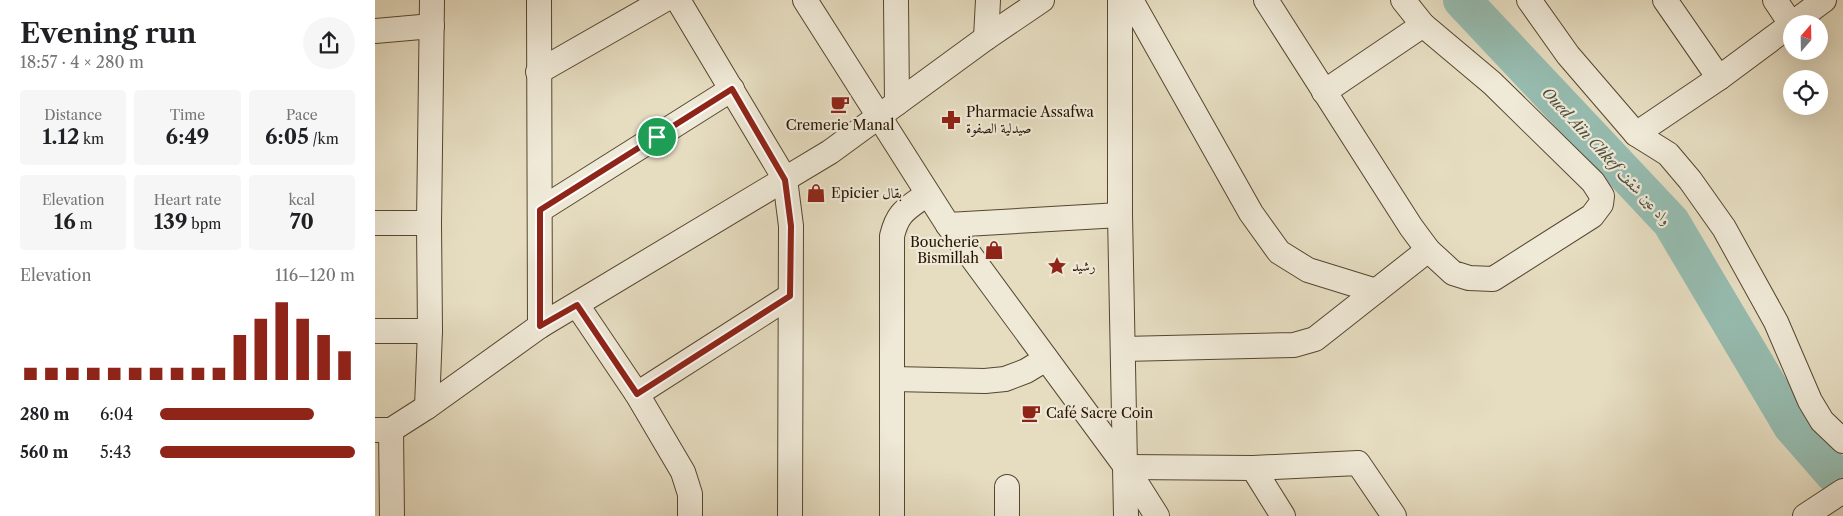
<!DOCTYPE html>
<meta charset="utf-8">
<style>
body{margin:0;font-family:"Libre Caslon Text",Amiri,serif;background:#f6f6f6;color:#202124;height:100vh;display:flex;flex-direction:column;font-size:19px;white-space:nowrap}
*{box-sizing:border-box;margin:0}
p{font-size:16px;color:#757577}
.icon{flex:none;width:28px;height:28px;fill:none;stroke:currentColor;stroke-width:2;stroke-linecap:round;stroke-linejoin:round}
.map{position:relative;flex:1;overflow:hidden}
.drawer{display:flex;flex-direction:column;background:#fff;width:375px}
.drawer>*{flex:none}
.needle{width:32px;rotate:20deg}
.fabs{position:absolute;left:1408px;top:15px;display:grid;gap:10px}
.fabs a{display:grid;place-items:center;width:45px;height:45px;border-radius:50%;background:#fff;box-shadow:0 5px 20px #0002;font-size:25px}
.pin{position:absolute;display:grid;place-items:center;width:42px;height:42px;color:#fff;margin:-21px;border:2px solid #fff;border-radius:50%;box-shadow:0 1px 5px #0007}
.round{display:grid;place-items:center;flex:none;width:52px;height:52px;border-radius:26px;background:#f6f6f6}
.head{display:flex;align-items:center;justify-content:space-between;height:85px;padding:0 20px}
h1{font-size:28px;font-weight:700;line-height:38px}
.stats{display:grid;grid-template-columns:repeat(3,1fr);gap:8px;height:85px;padding:5px 20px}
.stats div{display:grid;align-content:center;border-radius:5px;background:#f6f6f6;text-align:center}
.stats b{font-size:21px;font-weight:700}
.stats small{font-size:14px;font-weight:400}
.stats p{font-size:14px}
.chart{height:140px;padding:10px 20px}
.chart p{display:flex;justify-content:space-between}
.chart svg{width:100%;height:90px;margin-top:5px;stroke:#8f2418;stroke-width:6}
ul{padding:0 20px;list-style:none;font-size:16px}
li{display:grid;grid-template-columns:80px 60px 1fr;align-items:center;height:38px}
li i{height:12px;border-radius:6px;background:#8f2418}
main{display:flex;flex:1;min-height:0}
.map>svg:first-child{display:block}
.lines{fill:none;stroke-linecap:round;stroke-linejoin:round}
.river{stroke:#96bcb0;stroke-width:38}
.minor-casing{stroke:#564630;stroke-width:26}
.minor{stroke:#efe9d7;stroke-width:24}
.route-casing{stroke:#fff;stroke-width:10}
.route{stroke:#8f2418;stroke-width:6}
.labels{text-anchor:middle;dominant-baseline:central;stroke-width:4.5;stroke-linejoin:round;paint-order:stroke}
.poi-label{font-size:14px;fill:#261300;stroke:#efe9d7;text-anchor:start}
.water-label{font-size:15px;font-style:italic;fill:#4d4e3e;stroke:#efe9d7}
</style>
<main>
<section class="drawer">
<div class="head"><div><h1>Evening run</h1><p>18:57 · 4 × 280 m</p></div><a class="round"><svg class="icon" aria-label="share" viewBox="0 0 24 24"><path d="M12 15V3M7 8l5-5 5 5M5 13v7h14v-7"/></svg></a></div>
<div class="stats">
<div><p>Distance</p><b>1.12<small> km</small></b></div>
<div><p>Time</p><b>6:49</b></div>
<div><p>Pace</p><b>6:05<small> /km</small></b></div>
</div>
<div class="stats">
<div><p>Elevation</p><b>16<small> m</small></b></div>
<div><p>Heart rate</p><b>139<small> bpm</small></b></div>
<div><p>kcal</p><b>70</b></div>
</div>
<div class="chart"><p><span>Elevation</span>116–120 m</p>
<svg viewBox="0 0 160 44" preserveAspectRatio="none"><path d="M5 44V38M15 44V38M25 44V38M35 44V38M45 44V38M55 44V38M65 44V38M75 44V38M85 44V38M95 44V38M105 44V22M115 44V14M125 44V6M135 44V14M145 44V22M155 44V30"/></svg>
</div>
<ul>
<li><b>280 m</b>6:04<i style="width:79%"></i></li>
<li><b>560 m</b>5:43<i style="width:100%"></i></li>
</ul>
</section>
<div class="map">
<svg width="1468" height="516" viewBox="0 0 1468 516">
<rect width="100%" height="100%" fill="#e6ddc1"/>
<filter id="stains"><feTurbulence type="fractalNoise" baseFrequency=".004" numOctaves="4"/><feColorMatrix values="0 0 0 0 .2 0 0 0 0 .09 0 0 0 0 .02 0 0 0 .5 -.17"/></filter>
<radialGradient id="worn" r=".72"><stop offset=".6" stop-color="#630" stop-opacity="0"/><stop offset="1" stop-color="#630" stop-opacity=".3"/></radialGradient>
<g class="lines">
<!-- river -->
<polyline class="river" points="1087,0 1296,222 1417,426 1459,474"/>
<!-- minor casing -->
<g class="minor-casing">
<g id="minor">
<polyline points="164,0 165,326"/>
<polyline points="303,0 410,179 416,226 415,516"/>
<polyline points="430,0 573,225 751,467 782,516"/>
<polyline points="521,0 522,103"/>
<polyline points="745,0 745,215 751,516"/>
<polyline points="756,0 876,213 904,252 933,270 1001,291"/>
<polyline points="891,0 1036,227 1053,250 1078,273 1094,278 1118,279 1217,216 1226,204 1227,196 1218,182 1117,83 1048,25 1028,0"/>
<polyline points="1154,0 1193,55 1261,134 1293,154 1315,180 1349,228 1401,322 1435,401 1447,421 1468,441"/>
<polyline points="1290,0 1344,78"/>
<polyline points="1400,0 1416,24"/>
<polyline points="0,31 57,26"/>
<polyline points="611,38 613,0"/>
<polyline points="163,72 289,0"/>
<polyline points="949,92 1048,25"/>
<polyline points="1261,134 1344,78 1449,0"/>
<polyline points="165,210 357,89"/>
<polyline points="0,223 54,223"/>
<polyline points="573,225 745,215"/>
<polyline points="202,305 262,394 308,472 315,494 315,516"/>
<polyline points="0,331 55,331"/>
<polyline points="748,349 919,345 940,339 1053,250"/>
<polyline points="518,379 610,381 630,379 651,371 671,359"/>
<polyline points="262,394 415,296"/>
<polyline points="52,407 55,331 54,223 57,0"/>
<polyline points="0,430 16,430 52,407 165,326 455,152 611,38 667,0"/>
<polyline points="16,430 17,516"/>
<polyline points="751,467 878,468 983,463 1019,516"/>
<polyline points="878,468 908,516"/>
<path d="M517,516V236C523,211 532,209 552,194"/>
<polyline points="632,516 632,487"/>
<polyline points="1430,516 1468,491"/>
</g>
</g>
<!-- minor -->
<use href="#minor" class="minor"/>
</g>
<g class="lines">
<!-- route casing -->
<g class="route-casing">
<polygon id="route" points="357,89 410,180 416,226 415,296 262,394 202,305 165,326 165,210"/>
</g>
<!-- route -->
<use href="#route" class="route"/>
</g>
<!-- icons -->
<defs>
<g id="cafe-bare" transform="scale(1.5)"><path d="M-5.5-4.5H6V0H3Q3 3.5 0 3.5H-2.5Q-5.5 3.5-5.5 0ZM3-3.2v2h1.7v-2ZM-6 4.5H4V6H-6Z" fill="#8f2418" stroke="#efe9d7" stroke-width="2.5" paint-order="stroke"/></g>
<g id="pharmacy-bare" transform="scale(1.5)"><path d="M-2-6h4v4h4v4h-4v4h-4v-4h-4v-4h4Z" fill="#8f2418" stroke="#efe9d7" stroke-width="2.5" paint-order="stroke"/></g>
<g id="shop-bare" transform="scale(1.5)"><path d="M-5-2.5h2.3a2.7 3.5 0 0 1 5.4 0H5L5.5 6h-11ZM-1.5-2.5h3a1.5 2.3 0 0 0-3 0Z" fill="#8f2418" stroke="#efe9d7" stroke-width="2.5" paint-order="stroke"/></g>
<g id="sight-bare" transform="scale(1.5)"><path d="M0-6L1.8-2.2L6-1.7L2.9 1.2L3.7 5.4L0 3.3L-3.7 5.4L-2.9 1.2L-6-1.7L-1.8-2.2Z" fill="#8f2418" stroke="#efe9d7" stroke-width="2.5" paint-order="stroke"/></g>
</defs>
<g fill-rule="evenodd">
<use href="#cafe-bare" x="465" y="104"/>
<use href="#pharmacy-bare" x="576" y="120"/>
<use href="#shop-bare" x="441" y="193"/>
<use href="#shop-bare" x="619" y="250"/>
<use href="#sight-bare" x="682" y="266"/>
<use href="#cafe-bare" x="656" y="413"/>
</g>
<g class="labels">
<!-- poi labels -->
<g class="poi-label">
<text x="591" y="112">Pharmacie Assafwa<tspan x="591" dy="16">صيدلية الصفوة</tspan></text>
<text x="465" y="125" text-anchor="middle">Cremerie Manal</text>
<text x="456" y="193">Epicier بقال</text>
<text x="604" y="242" text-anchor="end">Boucherie<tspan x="604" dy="16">Bismillah</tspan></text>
<text x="697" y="266">رشيد</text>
<text x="671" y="413">Café Sacre Coin</text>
</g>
<!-- water labels -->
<g class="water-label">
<text transform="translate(1232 156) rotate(47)">Oued Aïn Chkef واد عين شقف</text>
</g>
</g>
<rect width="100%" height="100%" filter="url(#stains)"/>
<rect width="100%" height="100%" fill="url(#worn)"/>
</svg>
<div class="fabs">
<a><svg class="needle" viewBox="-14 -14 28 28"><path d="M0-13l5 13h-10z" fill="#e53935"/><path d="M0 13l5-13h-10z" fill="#757577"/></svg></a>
<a><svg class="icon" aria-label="locate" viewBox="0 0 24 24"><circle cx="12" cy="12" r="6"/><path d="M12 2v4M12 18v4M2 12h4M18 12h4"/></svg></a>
</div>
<div class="pin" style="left:282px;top:137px;background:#1e9e55"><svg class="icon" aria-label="arrive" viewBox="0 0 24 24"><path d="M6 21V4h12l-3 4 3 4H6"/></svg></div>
</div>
</main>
